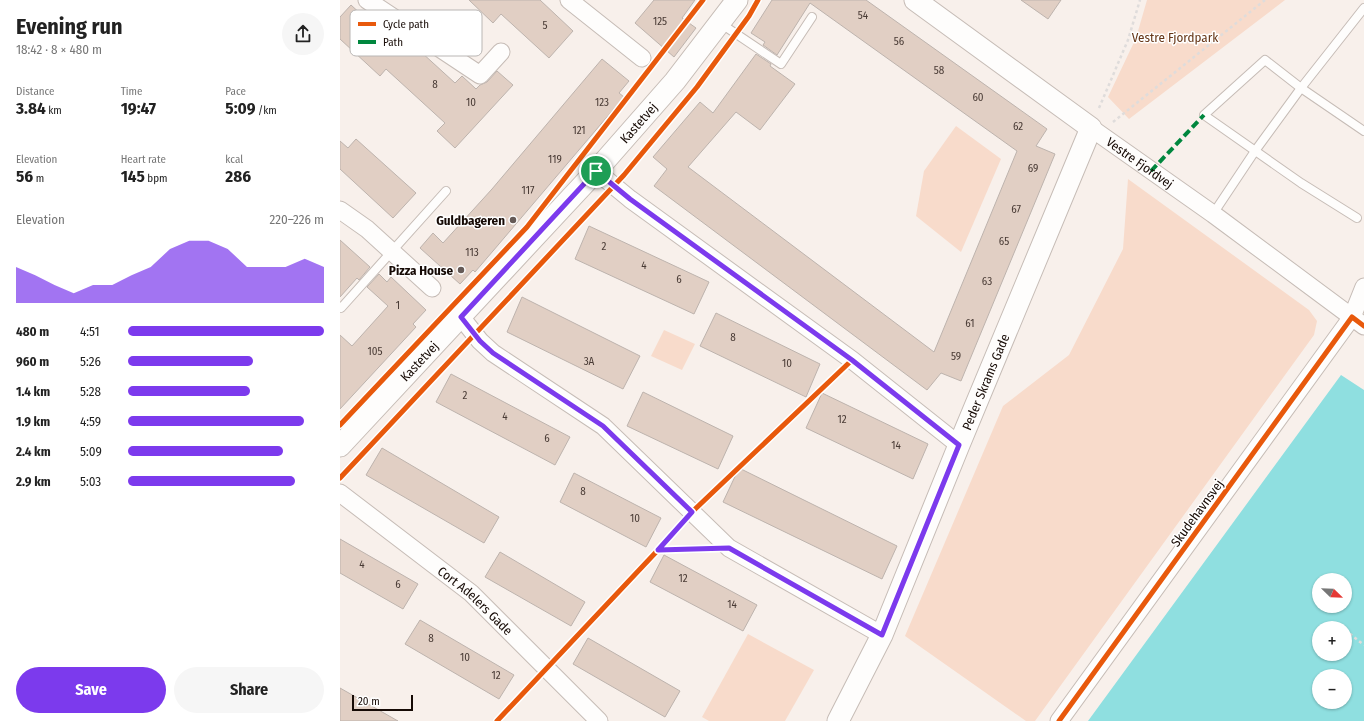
<!DOCTYPE html>
<meta charset="utf-8">
<style>
body{margin:0;font-family:"Fira Sans Condensed",sans-serif;background:#f6f6f6;color:#222;height:100vh;display:flex;flex-direction:column;font-size:15px;white-space:nowrap}
*{box-sizing:border-box;margin:0}
p{font-size:13px;color:#767676}
.icon{flex:none;width:22px;height:22px;fill:none;stroke:currentColor;stroke-width:2;stroke-linecap:round;stroke-linejoin:round}
.map{position:relative;flex:1;overflow:hidden}
.details{display:flex;flex-direction:column;background:#fff;width:340px}
.details>*{flex:none}
.needle{width:26px;rotate:113deg}
.fabs{position:absolute;left:972px;top:573px;display:grid;gap:8px}
.fabs a{display:grid;place-items:center;width:40px;height:40px;border-radius:50%;background:#fff;box-shadow:0 1px 3px #0004;font-size:20px}
.scale{position:absolute;left:12px;bottom:10px;width:61px;box-sizing:border-box;padding-left:4px;border:2px solid #160a05;border-top:0;font-size:11px;line-height:14px;white-space:nowrap;color:#160a05;-webkit-text-stroke:3px #fff;paint-order:stroke}
.pin{position:absolute;display:grid;place-items:center;width:34px;height:34px;color:#fff;margin:-17px;border:2px solid #fff;border-radius:50%;box-shadow:0 1px 4px #0007}
.round{display:grid;place-items:center;flex:none;width:42px;height:42px;border-radius:21px;background:#f6f6f6}
.headline{display:flex;align-items:center;justify-content:space-between;height:68px;padding:0 16px}
h1{font-size:22px;font-weight:700;line-height:30px}
.metrics{display:grid;grid-template-columns:repeat(3,1fr);gap:6px;height:68px;padding:4px 16px}
.metrics div{display:grid;align-content:center}
.metrics b{font-size:17px;font-weight:700}
.metrics small{font-size:11px;font-weight:400}
.metrics p{font-size:11px}
.chart{height:112px;padding:8px 16px}
.chart p{display:flex;justify-content:space-between}
.chart svg{width:100%;height:72px;margin-top:4px;fill:#7c3aed;opacity:.7}
.primary-button{display:flex;gap:8px;margin-top:auto;padding:8px 16px}
.primary-button a{flex:1;height:46px;border-radius:24px;background:#7c3aed;color:#fff;font-size:16px;font-weight:700;line-height:46px;text-align:center}
.primary-button a+a{background:#f6f6f6;color:#222}
ul{padding:0 16px;list-style:none;font-size:13px}
li{display:grid;grid-template-columns:64px 48px 1fr;align-items:center;height:30px}
li i{height:10px;border-radius:5px;background:#7c3aed}
main{display:flex;flex:1;min-height:0}
.map>svg:first-child{display:block}
.green{fill:#f8dbcb}
.water{fill:#8fdfe0;fill-rule:evenodd}
.building{fill:#e1cfc4;stroke:#bdb3ad}
.lines{fill:none;stroke-linecap:round;stroke-linejoin:round}
.service-casing{stroke:#c6bcb6;stroke-width:10}
.minor-casing{stroke:#c6bcb6;stroke-width:19}
.tertiary-casing{stroke:#c6bcb6;stroke-width:23}
.path{stroke:#dfdcdb;stroke-width:2.5;stroke-dasharray:3 3;stroke-linecap:butt}
.service{stroke:#fefdfc;stroke-width:8}
.minor{stroke:#fefdfc;stroke-width:17}
.tertiary{stroke:#fefdfc;stroke-width:21}
.quiet{stroke:#00873e;stroke-width:4;stroke-dasharray:8 4;stroke-linecap:butt}
.cycleway-casing{stroke:#fff;stroke-width:8}
.cycleway{stroke:#e8590c;stroke-width:5}
.route-casing{stroke:#fff;stroke-width:8}
.route{stroke:#7c3aed;stroke-width:5}
.poi-dot{fill:#655a56;stroke:#fff;stroke-width:1.5}
.labels{text-anchor:middle;dominant-baseline:central;stroke-width:3;stroke-linejoin:round;paint-order:stroke}
.number-label{font-size:11px;fill:#493b35}
.park-label{font-size:13px;fill:#663617;stroke:#fff}
.street-label{font-size:13px;fill:#160a05;stroke:#fff}
.poi-label{font-size:13px;font-weight:bold;fill:#160a05;stroke:#fff;text-anchor:end}
.key{fill:#fff;stroke:#b9b6b4;stroke-width:1}
.key-label{font-size:11px;fill:#160a05}
</style>
<main>
<section class="details">
<div class="headline"><div><h1>Evening run</h1><p>18:42 · 8 × 480 m</p></div><a class="round"><svg class="icon" aria-label="share" viewBox="0 0 24 24"><path d="M12 15V3M7 8l5-5 5 5M5 13v7h14v-7"/></svg></a></div>
<div class="metrics">
<div><p>Distance</p><b>3.84<small> km</small></b></div>
<div><p>Time</p><b>19:47</b></div>
<div><p>Pace</p><b>5:09<small> /km</small></b></div>
</div>
<div class="metrics">
<div><p>Elevation</p><b>56<small> m</small></b></div>
<div><p>Heart rate</p><b>145<small> bpm</small></b></div>
<div><p>kcal</p><b>286</b></div>
</div>
<div class="chart"><p><span>Elevation</span>220–226 m</p>
<svg viewBox="0 0 160 44" preserveAspectRatio="none"><path d="M0 44V22L10 27L20 33L30 38L40 33L50 33L60 27L70 22L80 11L90 6L100 6L110 11L120 22L130 22L140 22L150 17L160 22V44z"/></svg>
</div>
<ul>
<li><b>480 m</b>4:51<i style="width:100%"></i></li>
<li><b>960 m</b>5:26<i style="width:64%"></i></li>
<li><b>1.4 km</b>5:28<i style="width:62%"></i></li>
<li><b>1.9 km</b>4:59<i style="width:90%"></i></li>
<li><b>2.4 km</b>5:09<i style="width:79%"></i></li>
<li><b>2.9 km</b>5:03<i style="width:85%"></i></li>
</ul>
<div class="primary-button"><a>Save</a><a>Share</a></div>
</section>
<div class="map">
<svg width="1024" height="721" viewBox="0 0 1024 721">
<rect width="100%" height="100%" fill="#f8f0eb"/>
<!-- green -->
<g class="green">
<polygon points="807,0 945,0 789,119 768,97 796,38"/>
<polygon points="616,126 661,159 621,252 576,216 584,171"/>
<polygon points="788,179 969,310 977,321 974,335 695,721 686,721 565,636 663,406 729,355 783,249"/>
<polygon points="324,330 355,344 342,370 311,356"/>
<polygon points="408,634 474,670 445,721 369,721 362,717"/>
</g>
<!-- water -->
<path class="water" d="M1001,375L1024,390V721H748ZM979,580H1005V606H979ZM979,628H1005V654H979ZM979,676H1005V702H979Z"/>
<!-- building -->
<g class="building">
<polygon points="129,0 200,0 233,31 209,58 161,14 153,23"/>
<polygon points="314,0 355,0 342,18 356,28 334,57 295,23"/>
<polygon points="432,0 526,0 707,129 696,146 715,154 621,381 601,373 587,390 314,186 327,169 313,157 360,102 373,113 416,54 431,64 430,66 455,84 420,130 396,112 348,167 594,352 677,151 470,3 437,55 423,45 425,42 411,33"/>
<polygon points="681,0 721,0 708,19"/>
<polygon points="11,5 60,50 69,41 115,83 122,76 136,89 140,85 147,82 157,71 173,85 115,148 97,131 105,123 46,69 40,76 0,39 0,17"/>
<polygon points="262,59 289,81 279,93 284,97 153,251 135,272 133,270 120,284 80,248 93,233 103,243 152,189"/>
<polygon points="16,139 76,193 53,218 0,169 0,141 8,148"/>
<polygon points="249,226 369,282 354,314 235,259"/>
<polygon points="0,240 30,267 19,280 17,278 0,297"/>
<polygon points="39,274 47,282 51,277 86,310 73,324 76,327 0,409 0,335 12,346 48,306 27,287"/>
<polygon points="182,297 300,356 283,389 167,332"/>
<polygon points="376,313 480,364 466,397 360,346"/>
<polygon points="111,374 230,437 215,465 96,402"/>
<polygon points="303,392 393,436 378,469 287,426"/>
<polygon points="482,393 588,444 573,479 466,428"/>
<polygon points="42,448 159,517 144,543 26,475"/>
<polygon points="399,468 557,546 542,579 383,502"/>
<polygon points="234,473 321,518 306,547 220,502"/>
<polygon points="0,539 78,584 63,609 0,573"/>
<polygon points="160,552 245,602 231,626 145,577"/>
<polygon points="324,555 417,605 403,631 310,582"/>
<polygon points="80,620 174,675 159,699 65,644"/>
<polygon points="248,638 340,691 325,717 233,664"/>
<polygon points="0,688 58,721 0,721"/>
</g>
<g class="lines">
<!-- service casing -->
<g class="service-casing">
<g id="service">
<polyline points="380,23 441,64 472,17"/>
<polyline points="873,214 915,151 961,88 1024,8"/>
<polyline points="1017,218 961,183 864,115 925,60 961,88 1024,131"/>
<polyline points="0,307 1,308 106,191"/>
</g>
</g>
<!-- minor casing -->
<g class="minor-casing">
<g id="minor">
<polyline points="27,0 140,75 161,52"/>
<polyline points="229,0 302,58"/>
<path id="s1" d="M751,128L873,214L1024,326"/>
<polyline points="256,171 290,199 512,360 619,445"/>
<polyline points="0,210 27,229 92,288"/>
<polyline points="121,317 140,341 153,353 263,426 389,548 542,635"/>
<path id="s2" d="M0,493L131,593L259,721"/>
<polyline points="719,721 1012,317 1024,287"/>
</g>
</g>
<!-- tertiary casing -->
<g class="tertiary-casing">
<g id="tertiary">
<path id="s3" d="M0,446L256,171L335,81L397,0"/>
<path id="s4" d="M498,721L542,635L619,445L751,128L575,0"/>
</g>
</g>
<!-- path -->
<g class="path">
<polyline points="759,108 788,40 800,0"/>
<polyline points="773,122 925,0"/>
<polyline points="1005,630 1024,645"/>
</g>
<!-- service -->
<use href="#service" class="service"/>
<!-- minor -->
<use href="#minor" class="minor"/>
<!-- tertiary -->
<use href="#tertiary" class="tertiary"/>
<!-- quiet -->
<polyline class="quiet" points="811,171 864,115"/>
<!-- cycleway casing -->
<g class="cycleway-casing">
<g id="cycleway">
<polyline points="0,425 187,227 363,0"/>
<polyline points="0,478 284,175 357,87 409,16 418,0"/>
<polyline points="318,550 352,512 512,360"/>
<polyline points="157,721 318,550 389,548"/>
<polyline points="719,721 1012,317 1024,326"/>
</g>
</g>
<!-- cycleway -->
<use href="#cycleway" class="cycleway"/>
</g>
<g class="lines">
<!-- route casing -->
<g class="route-casing">
<polygon id="route" points="256,171 290,199 512,360 619,445 542,635 389,548 318,550 352,512 263,426 153,353 140,341 121,317"/>
</g>
<!-- route -->
<use href="#route" class="route"/>
</g>
<!-- markers -->
<g class="poi-dot">
<circle cx="173" cy="220" r="4"/>
<circle cx="121" cy="270" r="4"/>
</g>
<g class="labels">
<!-- number labels -->
<g class="number-label">
<text x="523" y="15">54</text>
<text x="320" y="21">125</text>
<text x="205" y="25">5</text>
<text x="559" y="41">56</text>
<text x="599" y="70">58</text>
<text x="95" y="84">8</text>
<text x="638" y="97">60</text>
<text x="131" y="102">10</text>
<text x="262" y="102">123</text>
<text x="678" y="126">62</text>
<text x="239" y="130">121</text>
<text x="215" y="159">119</text>
<text x="693" y="168">69</text>
<text x="188" y="190">117</text>
<text x="676" y="209">67</text>
<text x="664" y="241">65</text>
<text x="264" y="246">2</text>
<text x="132" y="252">113</text>
<text x="304" y="265">4</text>
<text x="339" y="279">6</text>
<text x="647" y="281">63</text>
<text x="58" y="305">1</text>
<text x="630" y="323">61</text>
<text x="393" y="337">8</text>
<text x="35" y="351">105</text>
<text x="616" y="356">59</text>
<text x="249" y="361">3A</text>
<text x="447" y="363">10</text>
<text x="125" y="395">2</text>
<text x="165" y="416">4</text>
<text x="502" y="419">12</text>
<text x="207" y="438">6</text>
<text x="556" y="445">14</text>
<text x="243" y="491">8</text>
<text x="295" y="518">10</text>
<text x="22" y="564">4</text>
<text x="343" y="578">12</text>
<text x="58" y="584">6</text>
<text x="392" y="604">14</text>
<text x="91" y="638">8</text>
<text x="125" y="657">10</text>
<text x="156" y="675">12</text>
</g>
<!-- park labels -->
<g class="park-label">
<text x="835" y="37">Vestre Fjordpark</text>
</g>
<!-- street labels -->
<g class="street-label">
<text stroke="none"><textPath href="#s3" startOffset="440">Kastetvej</textPath></text>
<text stroke="none"><textPath href="#s1" startOffset="60">Vestre Fjordvej</textPath></text>
<text stroke="none"><textPath href="#s3" startOffset="116">Kastetvej</textPath></text>
<text stroke="none"><textPath href="#s4" startOffset="370">Peder Skrams Gade</textPath></text>
<text transform="translate(857 513) rotate(-54)">Skudehavnsvej</text>
<text stroke="none"><textPath href="#s2" startOffset="173">Cort Adelers Gade</textPath></text>
</g>
<!-- poi labels -->
<g class="poi-label">
<text x="165" y="220">Guldbageren</text>
<text x="113" y="270">Pizza House</text>
</g>
</g>
<!-- legend -->
<rect x="10" y="10" width="132" height="46" rx="6" class="key"/>
<rect x="18" y="22" width="18" height="4" fill="#e8590c"/>
<rect x="18" y="40" width="18" height="4" fill="#00873e"/>
<g class="key-label">
<text x="43" y="28">Cycle path</text>
<text x="43" y="46">Path</text>
</g>
</svg>
<div class="fabs">
<a><svg class="needle" viewBox="-14 -14 28 28"><path d="M0-13l5 13h-10z" fill="#e53935"/><path d="M0 13l5-13h-10z" fill="#767676"/></svg></a>
<a>+</a>
<a>−</a>
</div>
<div class="scale">20 m</div>
<div class="pin" style="left:256px;top:171px;background:#1e9e55"><svg class="icon" aria-label="arrive" viewBox="0 0 24 24"><path d="M6 21V4h12l-3 4 3 4H6"/></svg></div>
</div>
</main>
